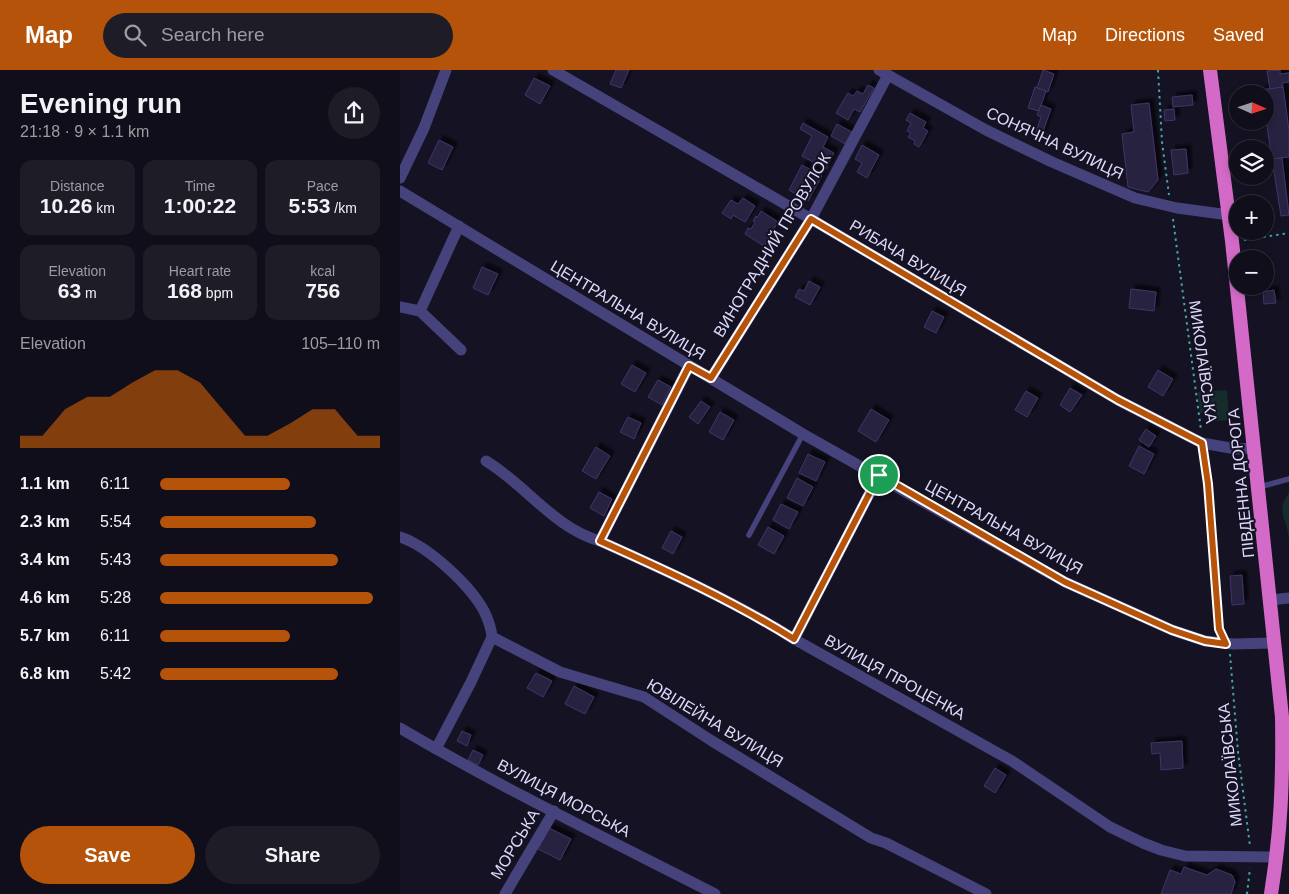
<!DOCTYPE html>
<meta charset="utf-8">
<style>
body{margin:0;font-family:Helvetica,sans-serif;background:#1e1c27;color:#f1f3f6;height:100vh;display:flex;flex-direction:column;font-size:19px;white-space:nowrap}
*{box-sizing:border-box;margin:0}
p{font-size:16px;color:#9c9ca2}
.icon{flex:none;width:28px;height:28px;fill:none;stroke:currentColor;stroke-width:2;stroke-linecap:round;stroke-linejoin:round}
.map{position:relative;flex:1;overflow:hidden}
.details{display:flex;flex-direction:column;background:#100e1a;width:400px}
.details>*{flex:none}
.needle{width:32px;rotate:93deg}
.controls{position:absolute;left:829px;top:15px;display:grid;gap:10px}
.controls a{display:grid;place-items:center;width:45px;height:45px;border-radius:50%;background:#100e1a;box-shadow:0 2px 8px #0003,0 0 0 1px #302e39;font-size:25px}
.pin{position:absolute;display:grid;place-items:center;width:42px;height:42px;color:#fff;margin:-21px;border:2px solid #fff;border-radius:50%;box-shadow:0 1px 5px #0007}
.round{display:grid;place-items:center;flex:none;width:52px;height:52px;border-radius:26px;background:#1e1c27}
.summary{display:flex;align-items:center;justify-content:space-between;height:85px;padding:0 20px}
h1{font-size:28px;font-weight:800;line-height:38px}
.figures{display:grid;grid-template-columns:repeat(3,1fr);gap:8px;height:85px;padding:5px 20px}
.figures div{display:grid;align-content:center;border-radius:12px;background:#1e1c27;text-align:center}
.figures b{font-size:21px;font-weight:800}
.figures small{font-size:14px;font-weight:400}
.figures p{font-size:14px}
.chart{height:140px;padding:10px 20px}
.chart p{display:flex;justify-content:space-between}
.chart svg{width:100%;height:90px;margin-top:5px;fill:#b45309;opacity:.7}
.action{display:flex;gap:10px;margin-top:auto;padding:10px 20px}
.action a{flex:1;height:58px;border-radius:30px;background:#b45309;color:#fff;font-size:20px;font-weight:800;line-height:58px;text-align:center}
.action a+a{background:#1e1c27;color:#f1f3f6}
ul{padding:0 20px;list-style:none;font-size:16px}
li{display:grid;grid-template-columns:80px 60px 1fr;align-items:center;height:38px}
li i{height:12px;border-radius:6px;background:#b45309}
header{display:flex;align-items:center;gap:30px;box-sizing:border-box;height:70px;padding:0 25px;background:#b45309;color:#fff}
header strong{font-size:24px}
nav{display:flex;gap:28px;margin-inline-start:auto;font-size:18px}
.search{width:350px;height:45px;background:#1e1c27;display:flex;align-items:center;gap:12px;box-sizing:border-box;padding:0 18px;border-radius:28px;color:#9c9ca2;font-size:19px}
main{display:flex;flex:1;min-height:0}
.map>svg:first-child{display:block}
.green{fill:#162c2c}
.building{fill:#272041;stroke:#40356a;filter:url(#shadow)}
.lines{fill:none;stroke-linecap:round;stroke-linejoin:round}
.path{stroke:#40a7a2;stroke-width:2;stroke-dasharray:2.5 4;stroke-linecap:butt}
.service{stroke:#46437c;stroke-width:5.5}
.minor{stroke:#46437c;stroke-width:11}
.trunk{stroke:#d46ac7;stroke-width:14}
.route-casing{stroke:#fff;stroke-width:10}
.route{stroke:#b45309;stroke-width:6}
.labels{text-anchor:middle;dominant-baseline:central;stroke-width:4;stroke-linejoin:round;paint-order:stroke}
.street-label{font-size:16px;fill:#ddd9fa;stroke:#151223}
</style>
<header>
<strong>Map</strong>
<div class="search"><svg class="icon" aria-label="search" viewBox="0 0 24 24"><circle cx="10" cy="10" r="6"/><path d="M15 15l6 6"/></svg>Search here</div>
<nav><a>Map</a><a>Directions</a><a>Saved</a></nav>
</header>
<main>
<section class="details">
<div class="summary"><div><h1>Evening run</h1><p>21:18 · 9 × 1.1 km</p></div><a class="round"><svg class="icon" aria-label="share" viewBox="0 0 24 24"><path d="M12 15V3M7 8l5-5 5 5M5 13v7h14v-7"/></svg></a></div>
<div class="figures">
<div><p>Distance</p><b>10.26<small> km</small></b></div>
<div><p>Time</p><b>1:00:22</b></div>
<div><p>Pace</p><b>5:53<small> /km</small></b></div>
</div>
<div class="figures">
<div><p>Elevation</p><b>63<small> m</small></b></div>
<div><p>Heart rate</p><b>168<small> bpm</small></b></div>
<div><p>kcal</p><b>756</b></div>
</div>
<div class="chart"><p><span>Elevation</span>105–110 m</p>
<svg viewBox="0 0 160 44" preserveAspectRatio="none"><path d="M0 44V38L10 38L20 25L30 19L40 19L50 12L60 6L70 6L80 12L90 25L100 38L110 38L120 32L130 25L140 25L150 38L160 38V44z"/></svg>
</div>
<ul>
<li><b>1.1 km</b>6:11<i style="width:59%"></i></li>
<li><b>2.3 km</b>5:54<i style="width:71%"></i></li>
<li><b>3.4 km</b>5:43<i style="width:81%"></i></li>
<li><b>4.6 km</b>5:28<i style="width:97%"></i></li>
<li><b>5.7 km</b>6:11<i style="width:59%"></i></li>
<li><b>6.8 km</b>5:42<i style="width:81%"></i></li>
</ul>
<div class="action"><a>Save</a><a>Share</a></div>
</section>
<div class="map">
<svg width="889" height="824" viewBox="0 0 889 824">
<defs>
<filter id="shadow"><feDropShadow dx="4.5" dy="-4.5" stdDeviation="1" flood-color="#0009"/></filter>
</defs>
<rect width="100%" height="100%" fill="#151223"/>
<!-- green -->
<g class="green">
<polygon points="827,320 829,350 817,351 816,342 800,343 798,322"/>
<path d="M889,423V469C887,448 875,442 889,423Z"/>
</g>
<!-- building -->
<g class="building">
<polygon points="216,0 229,0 221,18 210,14"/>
<polygon points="643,0 654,4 648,22 637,18"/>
<polygon points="880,0 880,4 889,3 889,12 882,13 883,17 870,19 867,1"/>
<polygon points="134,8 150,16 140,34 125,25"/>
<polygon points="468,15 474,18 460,42 454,39 448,50 436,43 448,23 453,26 457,21 463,24"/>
<polygon points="635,17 646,21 639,41 628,38"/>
<polygon points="883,17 889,60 889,87 872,89 865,44 865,24 862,24 861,20"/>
<polygon points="792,25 793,35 773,37 772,27"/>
<polygon points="749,33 758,110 748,122 728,117 722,64 734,62 731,35"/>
<polygon points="641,35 651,39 641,67 635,65 641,47 637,45"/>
<polygon points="774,39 775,50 765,51 764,40"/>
<polygon points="510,43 526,52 523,58 528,61 519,77 514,74 515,71 508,67 511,63 507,61 511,53 506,50"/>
<polygon points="403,53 428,67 423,77 434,83 426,99 402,86 412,66 400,59"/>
<polygon points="437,54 452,62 445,74 431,66"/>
<polygon points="39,70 53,77 42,100 28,93"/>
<polygon points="462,75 479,85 467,108 457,102 462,93 455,89"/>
<polygon points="786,79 788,103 774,105 771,80"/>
<polygon points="882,88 889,145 881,146 872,89"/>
<polygon points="402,95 422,106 408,131 389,120"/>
<polygon points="343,128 355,136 345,152 333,145 331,149 322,143 331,130 338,134"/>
<polygon points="361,141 378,152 364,176 345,164 348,158 351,159 355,152 353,151 356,146 357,148"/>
<polygon points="82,197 98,204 88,225 73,218"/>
<polygon points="409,211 420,217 410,235 395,227 399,219 404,221"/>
<polygon points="731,219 756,222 754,241 729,238"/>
<polygon points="874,220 876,233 864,234 863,222"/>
<polygon points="532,241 544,247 536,263 524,257"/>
<polygon points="232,295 246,303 235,322 221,314"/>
<polygon points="758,300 773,309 763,326 748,317"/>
<polygon points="258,310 271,317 262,335 248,327"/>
<polygon points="670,318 682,325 670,342 660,335"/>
<polygon points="626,321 638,328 627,347 615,340"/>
<polygon points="301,331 310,337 298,354 289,347"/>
<polygon points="471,339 489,350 476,372 458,361"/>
<polygon points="320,342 334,350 323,370 309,362"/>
<polygon points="228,347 241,353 234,369 220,362"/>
<polygon points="746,359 756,366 749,377 739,370"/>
<polygon points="739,376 754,384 744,404 729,396"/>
<polygon points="196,377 210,386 196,409 182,401"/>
<polygon points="408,384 425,392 416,411 399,403"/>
<polygon points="397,408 413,417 403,436 387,428"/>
<polygon points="199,422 212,429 204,446 190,438"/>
<polygon points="381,434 398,442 389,459 373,450"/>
<polygon points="368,457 384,466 374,484 358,475"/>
<polygon points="271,461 282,467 273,484 262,478"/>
<polygon points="842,505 844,534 832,535 830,506"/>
<polygon points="136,603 152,611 143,627 127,618"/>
<polygon points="174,616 194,627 185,644 165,634"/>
<polygon points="62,661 71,665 67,676 57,671"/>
<polygon points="782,671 783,698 761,700 760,683 752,684 751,673"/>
<polygon points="73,680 83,685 78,695 68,690"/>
<polygon points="595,698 606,705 595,723 584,716"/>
<polygon points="149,758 171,769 160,790 138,779"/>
<polygon points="784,797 807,805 816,799 832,805 835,812 831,824 761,824 770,800 781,804"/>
</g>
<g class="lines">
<!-- path -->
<g class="path">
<polyline points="758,0 762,72 769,125"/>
<polyline points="773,149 801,360"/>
<polyline points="844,170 889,163"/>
<polyline points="804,384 808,414 820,561"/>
<polyline points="830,584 838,682 850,776"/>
<polyline points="847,824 850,798"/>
</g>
<!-- service -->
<g class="service">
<polyline points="859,417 889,409"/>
<polyline points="349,465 403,364"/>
</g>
<!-- minor -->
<g class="minor">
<polyline points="153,0 411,149 718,330 802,373 836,379 855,378"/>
<polyline points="479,0 586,60 652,92 735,128 777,138 829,145"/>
<polyline points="0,108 24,58 46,0"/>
<polyline points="0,121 403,364 665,512 772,560 805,571 833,574 875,573"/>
<polyline points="0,237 20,241 61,280"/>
<polyline points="20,241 59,156"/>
<polyline points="311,308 411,149 488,5"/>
<path d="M86,391C126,415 154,458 200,471C266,501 332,530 394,569L612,691L710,757L743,773L761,780L785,786L877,787"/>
<path d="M0,467C28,476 70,515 84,541C88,549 91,557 92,567L160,602L244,627L312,671L471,768L486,773L586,824"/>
<polyline points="200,471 289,296"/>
<polyline points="870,530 889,528"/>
<polyline points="394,569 479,405"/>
<path d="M0,658C102,718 209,770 315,824"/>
<polyline points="36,679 71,612 92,567"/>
<polyline points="105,824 154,741"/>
</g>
<!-- trunk -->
<path class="trunk" d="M810,0L832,171L882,647C883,709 881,763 871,824"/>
</g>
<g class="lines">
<!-- route casing -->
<g class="route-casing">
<path id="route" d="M411,149L718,330L802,373L808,414L819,559L826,574L805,571L772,560L665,512L479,405L394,569C331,530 267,501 200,471L289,296L311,308Z"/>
</g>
<!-- route -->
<use href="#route" class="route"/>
</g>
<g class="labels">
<!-- street labels -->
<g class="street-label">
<text transform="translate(655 73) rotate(25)">СОНЯЧНА ВУЛИЦЯ</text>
<text transform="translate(372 175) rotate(-59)">ВИНОГРАДНИЙ ПРОВУЛОК</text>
<text transform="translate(508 188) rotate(31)">РИБАЧА ВУЛИЦЯ</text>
<text transform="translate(228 240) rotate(31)">ЦЕНТРАЛЬНА ВУЛИЦЯ</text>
<text transform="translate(803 292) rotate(82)">МИКОЛАЇВСЬКА</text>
<text transform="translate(841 413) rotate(-96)">ПІВДЕННА ДОРОГА</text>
<text transform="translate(604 457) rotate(29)">ЦЕНТРАЛЬНА ВУЛИЦЯ</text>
<text transform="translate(495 607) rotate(29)">ВУЛИЦЯ ПРОЦЕНКА</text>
<text transform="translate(315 653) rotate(31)">ЮВІЛЕЙНА ВУЛИЦЯ</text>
<text transform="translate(830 695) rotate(-96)">МИКОЛАЇВСЬКА</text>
<text transform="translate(164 728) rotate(28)">ВУЛИЦЯ МОРСЬКА</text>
<text transform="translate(115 774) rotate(-59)">МОРСЬКА</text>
</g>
</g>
</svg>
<div class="controls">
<a><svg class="needle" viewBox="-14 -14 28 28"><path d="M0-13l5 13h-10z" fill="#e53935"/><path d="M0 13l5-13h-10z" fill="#9c9ca2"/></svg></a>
<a><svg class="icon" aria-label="layers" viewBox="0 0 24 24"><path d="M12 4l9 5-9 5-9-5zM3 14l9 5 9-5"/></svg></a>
<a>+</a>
<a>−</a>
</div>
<div class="pin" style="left:479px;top:405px;background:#1e9e55"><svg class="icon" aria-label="arrive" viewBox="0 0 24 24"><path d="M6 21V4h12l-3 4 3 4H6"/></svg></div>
</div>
</main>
